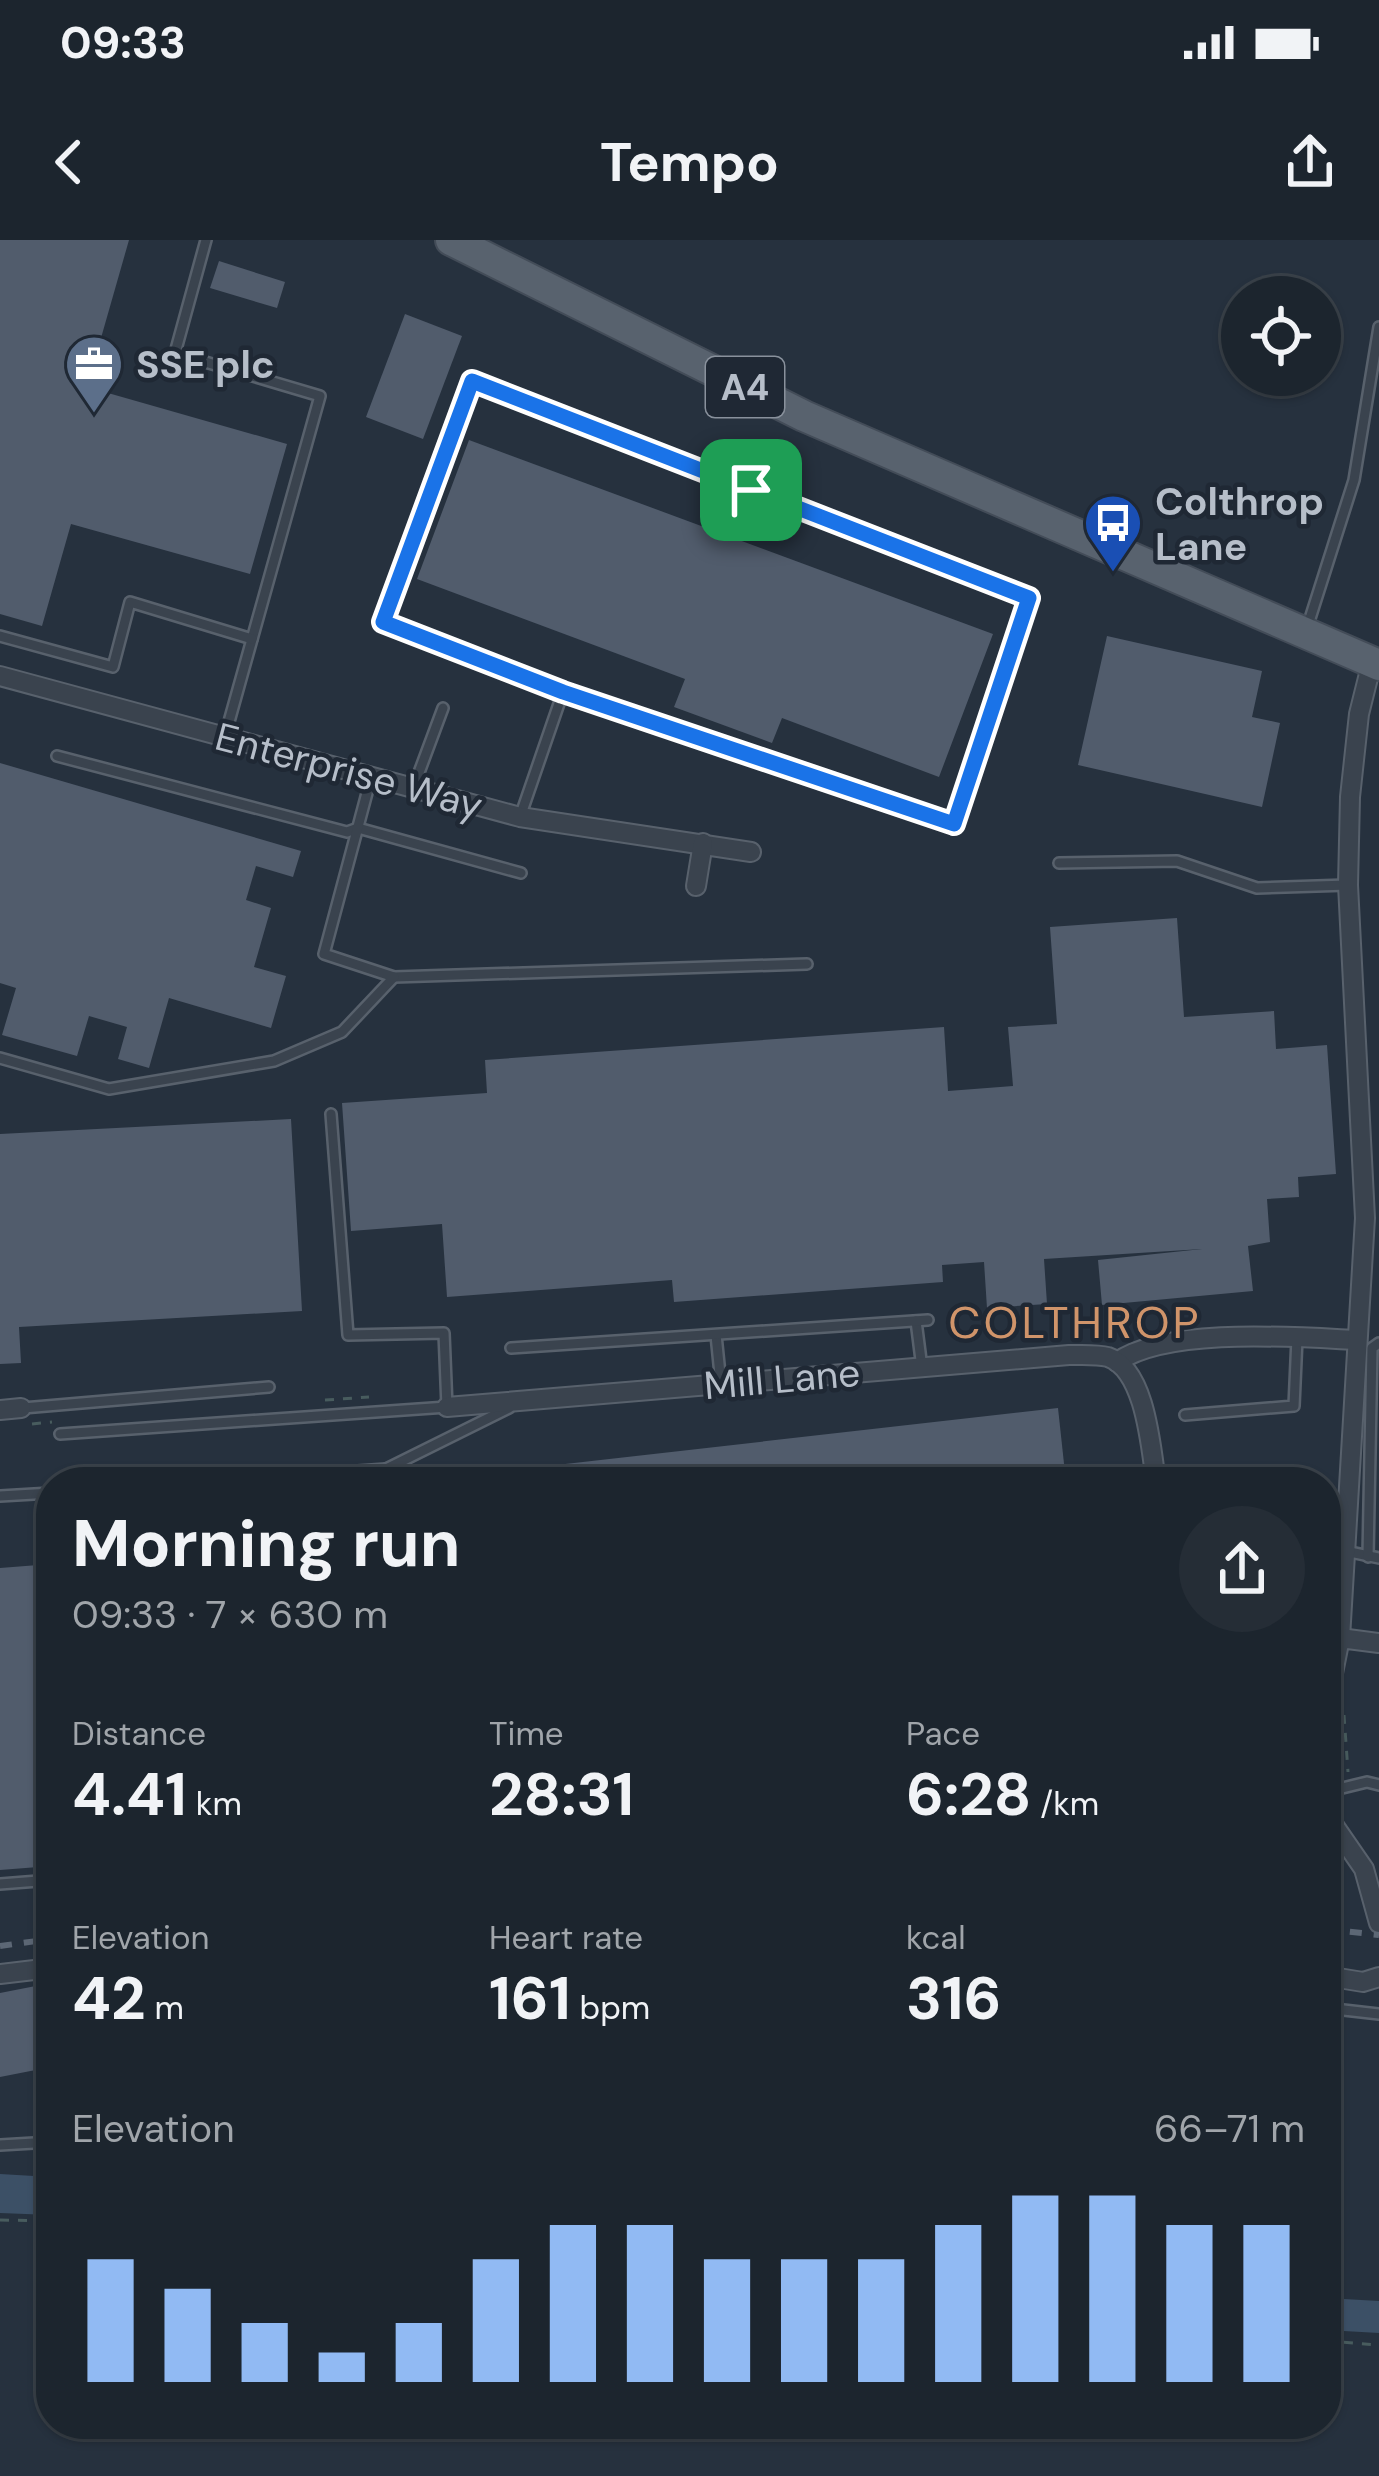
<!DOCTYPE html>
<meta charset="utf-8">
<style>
body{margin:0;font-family:"DM Sans",sans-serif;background:#252d36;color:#f1f3f6;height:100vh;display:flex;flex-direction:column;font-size:45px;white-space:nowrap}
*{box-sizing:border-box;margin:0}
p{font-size:39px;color:#a0a5aa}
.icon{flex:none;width:66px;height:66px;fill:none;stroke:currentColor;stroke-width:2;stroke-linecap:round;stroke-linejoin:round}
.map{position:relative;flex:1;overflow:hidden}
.drawer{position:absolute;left:36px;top:1227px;width:1305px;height:972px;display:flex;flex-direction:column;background:#1c252e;border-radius:48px;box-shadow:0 3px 9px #0004,0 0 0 3px #3a424a}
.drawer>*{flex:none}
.controls{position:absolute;left:1221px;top:36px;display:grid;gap:24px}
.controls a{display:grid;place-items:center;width:120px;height:120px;border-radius:50%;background:#1c252e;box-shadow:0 3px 9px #0004,0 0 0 3px #3a424a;font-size:60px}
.pin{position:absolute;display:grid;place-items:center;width:102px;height:102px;color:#fff;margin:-51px;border-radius:24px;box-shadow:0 6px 18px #0006}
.round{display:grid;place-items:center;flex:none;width:126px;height:126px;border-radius:63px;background:#252d36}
.overview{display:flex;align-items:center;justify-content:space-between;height:204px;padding:0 36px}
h1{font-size:66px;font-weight:700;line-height:90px}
.metrics{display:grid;grid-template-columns:repeat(3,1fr);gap:18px;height:204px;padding:12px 36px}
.metrics div{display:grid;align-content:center}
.metrics b{font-size:60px;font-weight:700}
.metrics small{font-size:33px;font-weight:400}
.metrics p{font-size:33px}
.chart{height:336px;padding:24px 36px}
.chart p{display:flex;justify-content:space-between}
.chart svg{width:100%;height:216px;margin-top:12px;stroke:#91baf3;stroke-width:6}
.status{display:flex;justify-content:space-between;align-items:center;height:84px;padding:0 60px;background:#1c252e;direction:ltr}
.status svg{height:33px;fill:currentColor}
header{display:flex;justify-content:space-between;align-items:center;height:156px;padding:0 36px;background:#1c252e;font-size:54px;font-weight:700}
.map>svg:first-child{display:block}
.water{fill:#3c5066}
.building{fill:#515c6c}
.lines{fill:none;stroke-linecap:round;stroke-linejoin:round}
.lane-casing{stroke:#58616c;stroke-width:14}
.street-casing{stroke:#58616c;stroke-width:22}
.primary-casing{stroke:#434c58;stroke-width:34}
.path{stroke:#485c5e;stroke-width:3;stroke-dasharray:9 9;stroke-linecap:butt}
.lane{stroke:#3a434e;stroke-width:9}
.street{stroke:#3a434e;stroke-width:18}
.primary{stroke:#58626e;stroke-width:30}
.rail{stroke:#5c6775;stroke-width:6;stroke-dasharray:12 12;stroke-linecap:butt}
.route-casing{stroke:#fff;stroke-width:24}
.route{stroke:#1a73e8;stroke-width:15}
.labels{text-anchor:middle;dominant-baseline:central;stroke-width:9;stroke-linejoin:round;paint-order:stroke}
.shield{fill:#1f2834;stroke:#89919c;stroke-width:3}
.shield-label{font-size:36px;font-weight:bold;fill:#b6bec9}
.poi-label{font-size:39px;font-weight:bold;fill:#b6bec9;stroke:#1f2834;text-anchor:start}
.street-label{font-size:39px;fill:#b6bec9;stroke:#1f2834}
.quarter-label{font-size:45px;letter-spacing:3px;fill:#d0946a;stroke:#1f2834}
</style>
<div class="status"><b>09:33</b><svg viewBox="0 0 49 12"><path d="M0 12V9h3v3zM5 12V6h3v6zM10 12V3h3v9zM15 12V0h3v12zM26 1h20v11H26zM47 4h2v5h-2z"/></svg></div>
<header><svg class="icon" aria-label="back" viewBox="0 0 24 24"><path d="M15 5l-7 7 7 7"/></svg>Tempo<svg class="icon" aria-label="share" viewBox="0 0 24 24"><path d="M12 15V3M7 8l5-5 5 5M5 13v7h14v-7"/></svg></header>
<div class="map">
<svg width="1379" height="2236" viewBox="0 0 1379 2236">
<rect width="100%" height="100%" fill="#26313e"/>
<!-- water -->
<g class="water">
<polygon points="0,1934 51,1937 51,1975 0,1973"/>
<polygon points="1326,2058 1379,2061 1379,2093 1326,2090"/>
</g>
<!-- building -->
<g class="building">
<polygon points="0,0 129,0 87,147 287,204 250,334 71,284 42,386 0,374"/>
<polygon points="219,21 285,42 277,68 210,48"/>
<polygon points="405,74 462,96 423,199 366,177"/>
<polygon points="469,200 993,394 939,537 782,478 772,503 674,467 685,439 417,339"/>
<polygon points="1107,396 1262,431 1252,477 1280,483 1262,567 1078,525"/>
<polygon points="0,523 301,611 293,637 256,626 246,660 271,668 254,727 286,736 271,788 169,758 149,828 118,819 127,787 89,776 77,816 2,795 16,748 0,743"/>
<polygon points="1177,678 1184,777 1274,771 1276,809 1327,805 1336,934 1298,937 1299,957 1267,959 1270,1002 1248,1006 1253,1051 1102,1065 1098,1020 1202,1009 1044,1019 1047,1064 987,1068 984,1022 942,1025 943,1042 674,1062 672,1040 447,1057 442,984 351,991 342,863 487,853 485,820 944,787 948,851 1013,846 1008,787 1057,784 1050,687"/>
<polygon points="291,879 302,1071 19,1087 21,1123 0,1124 0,894"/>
<polygon points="1058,1168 1066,1242 522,1242 521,1229"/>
<polygon points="51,1324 51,1626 0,1630 0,1328"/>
<polygon points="51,1743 51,1827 0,1837 0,1753"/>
</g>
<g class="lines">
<!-- lane casing -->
<g class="lane-casing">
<g id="lane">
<polyline points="206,0 175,113 320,156 225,496"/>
<polyline points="1307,388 1354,240 1379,87"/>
<polyline points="0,396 113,427 130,362 252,399"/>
<polyline points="57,516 347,592 358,588 521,633"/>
<polyline points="414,546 443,468"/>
<polyline points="520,577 563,452 383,383 473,141 1029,358 954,584 563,452"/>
<polyline points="1059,623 1177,621 1257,648 1348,645"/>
<polyline points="394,737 807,724"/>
<polyline points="0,818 109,849 274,821 342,792 394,737 324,714 371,538"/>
<polyline points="916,1081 922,1128"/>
<polyline points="716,1095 721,1144"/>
<polyline points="511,1108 928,1080"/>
<polyline points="23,1168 269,1147"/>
<polyline points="1185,1175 1294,1166 1297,1098"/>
<polyline points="60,1194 447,1167 444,1093 348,1095 331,874"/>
<polyline points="200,1242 386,1229"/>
<polyline points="386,1242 386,1229 509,1168"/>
<polyline points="0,1256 51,1253"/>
<polyline points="1326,1307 1379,1318"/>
<polyline points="1368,1317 1372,1108 1379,1103"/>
<polyline points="1326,1552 1367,1542 1379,1545"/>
<polyline points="0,1644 51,1640"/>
<polyline points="1326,1768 1379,1774"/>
<polyline points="0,1905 51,1902"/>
</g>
</g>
<!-- street casing -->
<g class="street-casing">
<g id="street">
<polyline points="0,436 520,577 751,612"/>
<polyline points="696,646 703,603"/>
<path d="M1117,1122C1167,1087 1294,1097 1357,1100"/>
<path d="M447,1167L1069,1115C1081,1115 1097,1114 1108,1117C1146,1130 1151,1209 1156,1242"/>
<polyline points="0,1170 21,1168"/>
<polyline points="1340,1398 1365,978 1348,645 1350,557 1359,474 1372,422"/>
<polyline points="1326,1468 1340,1398 1379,1403"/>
<polyline points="1326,1574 1364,1629 1379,1683"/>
<polyline points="0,1734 51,1728"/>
<polyline points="1326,1736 1363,1742 1379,1737"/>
</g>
</g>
<!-- primary casing -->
<g class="primary-casing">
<polyline id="primary" points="451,0 804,176 1379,425"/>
</g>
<!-- path -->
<g class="path">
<polyline points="325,1160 369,1157"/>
<polyline points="32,1184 52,1182"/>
<polyline points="1344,1475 1348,1532"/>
<polyline points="0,1980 51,1981"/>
<polyline points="1326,2101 1379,2105"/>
</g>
<!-- lane -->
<use href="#lane" class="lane"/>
<!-- street -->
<use href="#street" class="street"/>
<!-- primary -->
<use href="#primary" class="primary"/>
<!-- rail -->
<g class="rail">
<polyline points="1326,1689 1379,1695"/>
<polyline points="0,1706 51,1699"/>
</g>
</g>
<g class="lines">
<!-- route casing -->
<g class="route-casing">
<polygon id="route" points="472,141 1029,358 954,584 563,452 383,382"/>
</g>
<!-- route -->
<use href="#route" class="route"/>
</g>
<!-- icons -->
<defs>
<g id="office-pin" transform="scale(3)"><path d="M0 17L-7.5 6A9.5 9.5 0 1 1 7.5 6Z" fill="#5c6f8a" stroke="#1f2834"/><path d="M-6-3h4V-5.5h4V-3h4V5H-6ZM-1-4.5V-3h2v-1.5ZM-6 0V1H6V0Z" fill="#fff"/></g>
<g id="bus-pin" transform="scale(3)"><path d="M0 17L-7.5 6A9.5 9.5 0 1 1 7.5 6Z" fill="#1a4fb4" stroke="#1f2834"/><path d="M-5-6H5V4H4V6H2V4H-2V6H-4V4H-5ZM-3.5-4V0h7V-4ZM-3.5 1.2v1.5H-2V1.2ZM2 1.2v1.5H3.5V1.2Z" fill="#fff"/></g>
</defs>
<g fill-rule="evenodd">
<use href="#office-pin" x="94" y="124"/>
<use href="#bus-pin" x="1113" y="283"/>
</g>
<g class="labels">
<!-- shield labels -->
<rect class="shield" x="706" y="117" width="78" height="60" rx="9"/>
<g class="shield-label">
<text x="745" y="147">A4</text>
</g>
<!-- poi labels -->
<g class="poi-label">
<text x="136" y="124">SSE plc</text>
<text x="1155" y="261">Colthrop<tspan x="1155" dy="45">Lane</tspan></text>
</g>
<!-- street labels -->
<g class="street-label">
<text transform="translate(349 531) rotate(15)">Enterprise Way</text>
<text transform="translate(782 1139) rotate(-5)">Mill Lane</text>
</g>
<!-- quarter labels -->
<g class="quarter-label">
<text x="1075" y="1082">COLTHROP</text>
</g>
</g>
</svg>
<div class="controls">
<a><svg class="icon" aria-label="locate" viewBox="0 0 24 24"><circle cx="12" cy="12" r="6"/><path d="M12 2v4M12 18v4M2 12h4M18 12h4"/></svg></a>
</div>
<div class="pin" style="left:751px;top:250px;background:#1e9e55"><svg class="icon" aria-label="arrive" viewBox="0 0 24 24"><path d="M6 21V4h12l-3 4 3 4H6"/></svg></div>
<section class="drawer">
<div class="overview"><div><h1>Morning run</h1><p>09:33 · 7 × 630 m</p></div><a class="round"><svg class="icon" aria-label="share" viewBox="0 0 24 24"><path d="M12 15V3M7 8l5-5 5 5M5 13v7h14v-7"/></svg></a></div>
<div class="metrics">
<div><p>Distance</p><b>4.41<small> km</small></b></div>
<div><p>Time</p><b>28:31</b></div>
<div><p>Pace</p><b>6:28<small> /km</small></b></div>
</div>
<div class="metrics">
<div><p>Elevation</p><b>42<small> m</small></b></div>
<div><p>Heart rate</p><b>161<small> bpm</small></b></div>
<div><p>kcal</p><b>316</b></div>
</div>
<div class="chart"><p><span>Elevation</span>66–71 m</p>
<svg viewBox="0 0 160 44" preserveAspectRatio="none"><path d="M5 44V19M15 44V25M25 44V32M35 44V38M45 44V32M55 44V19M65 44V12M75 44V12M85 44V19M95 44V19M105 44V19M115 44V12M125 44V6M135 44V6M145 44V12M155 44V12"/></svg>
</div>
</section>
</div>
